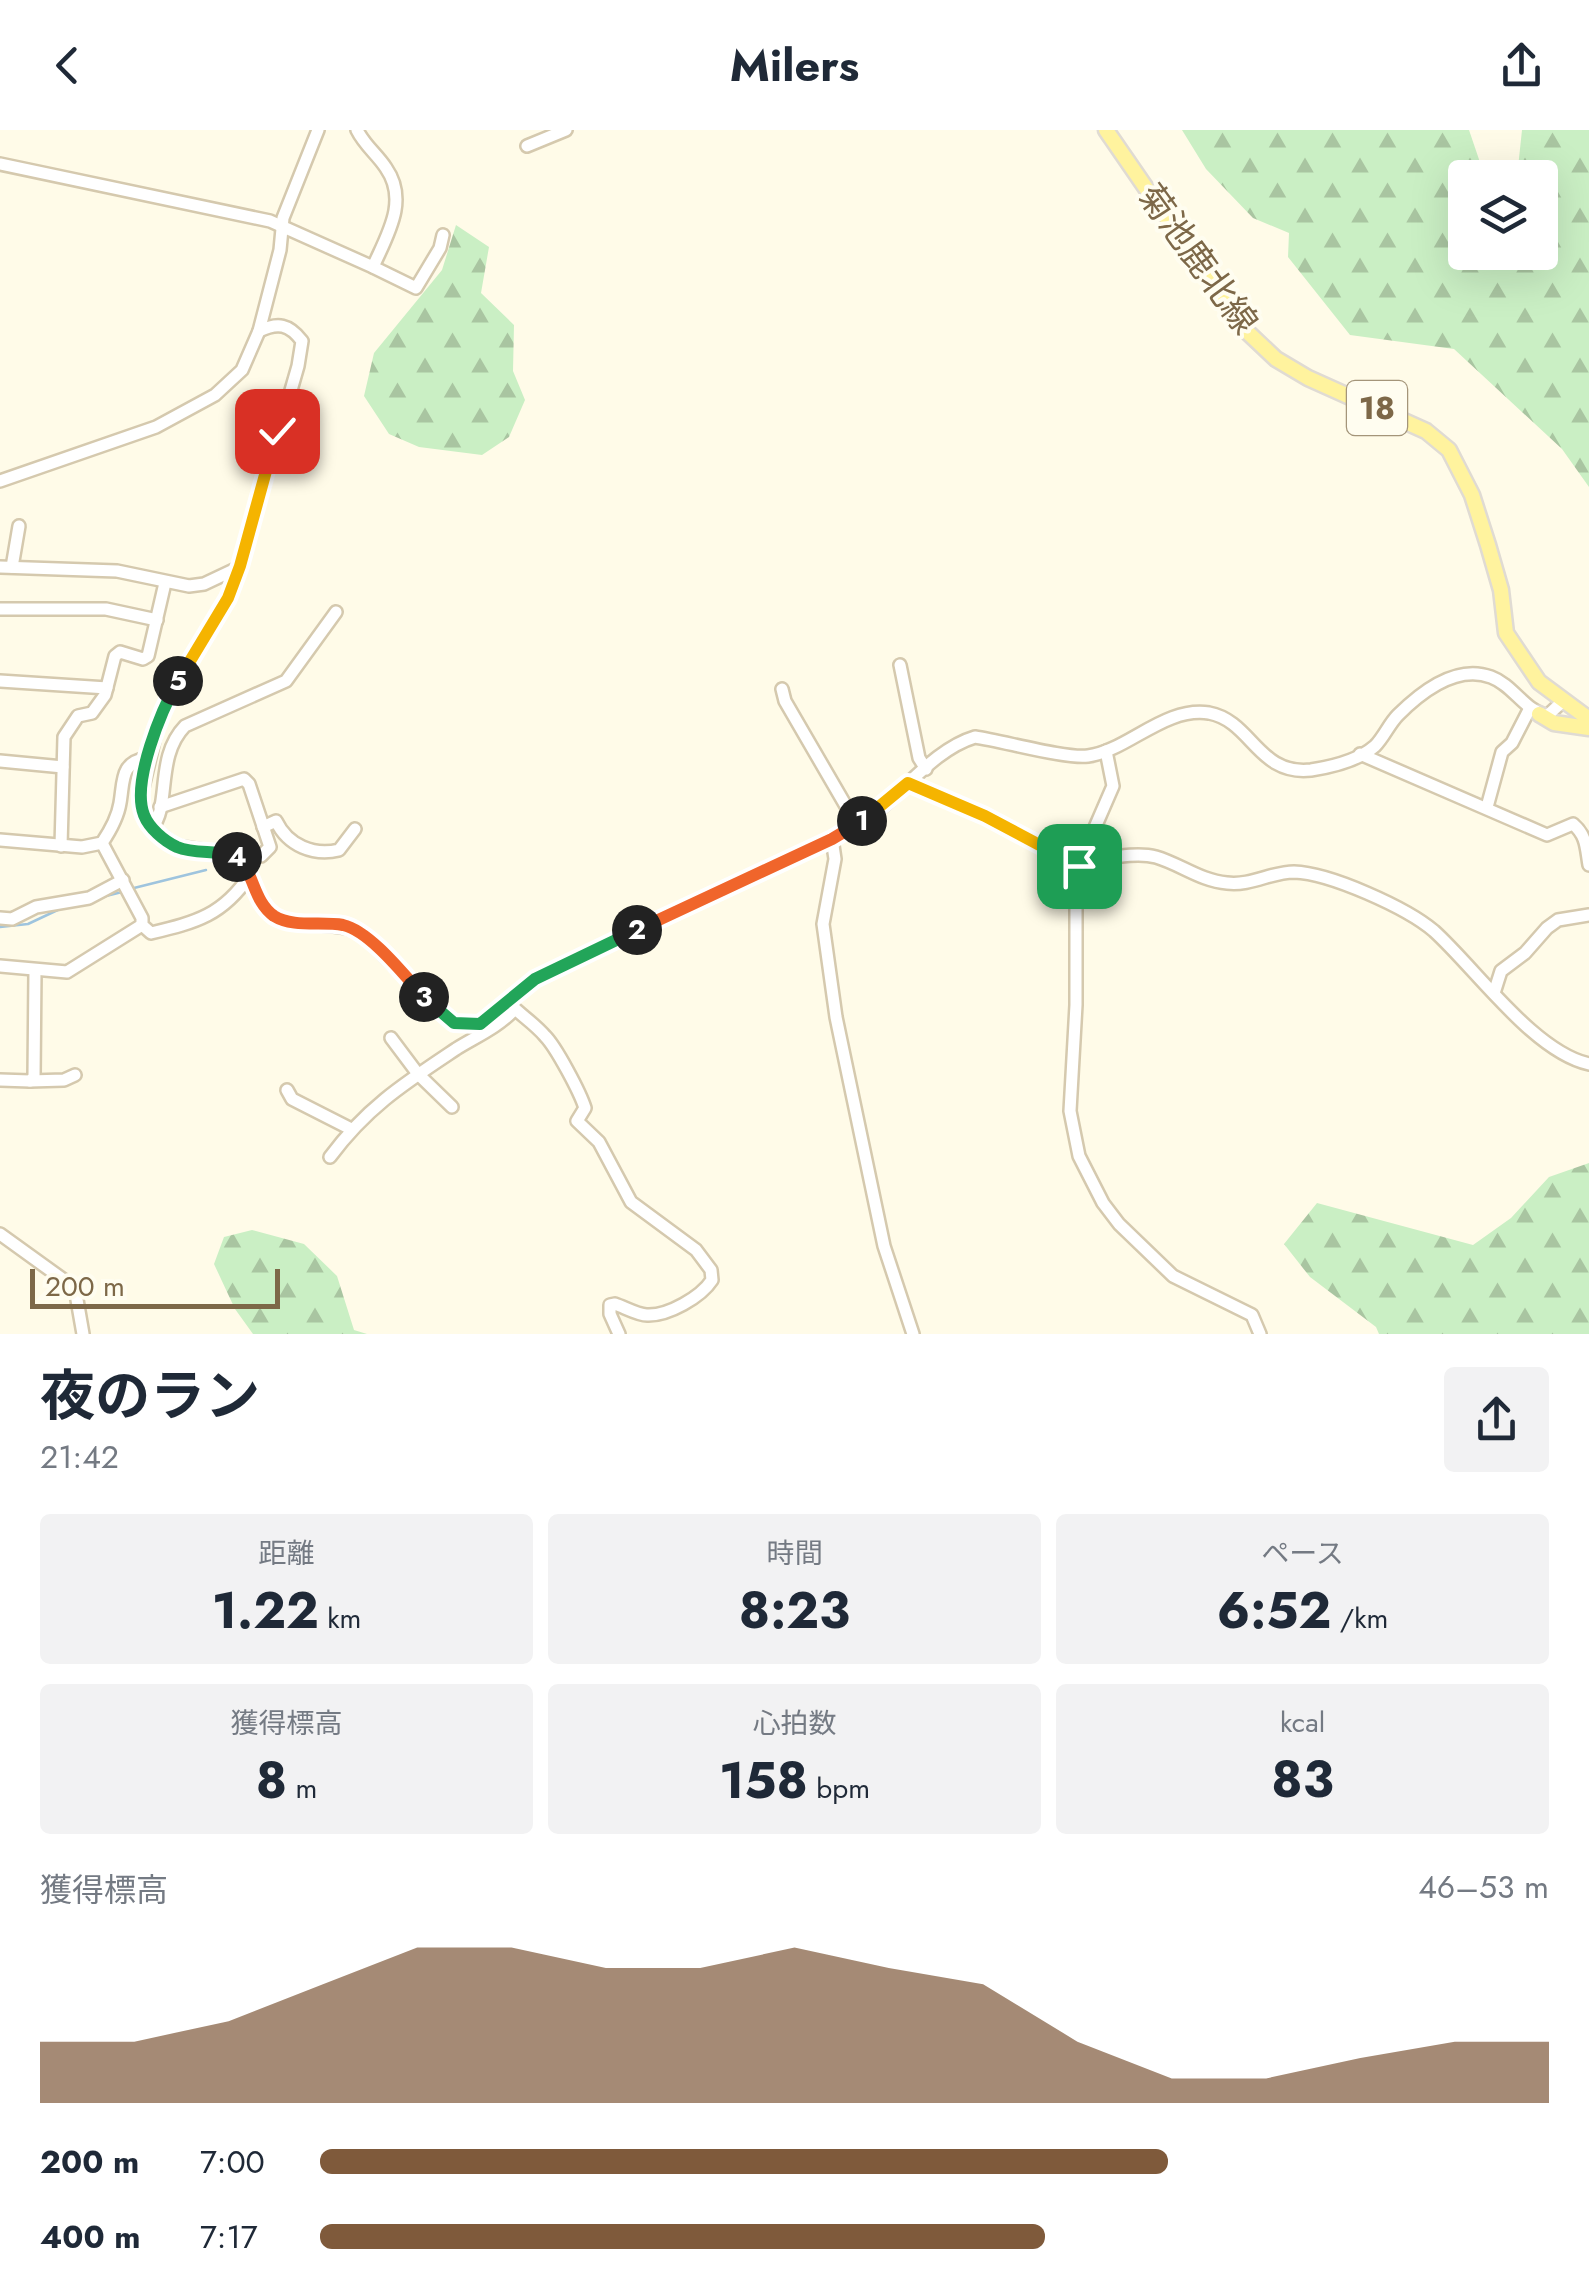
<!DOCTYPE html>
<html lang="ja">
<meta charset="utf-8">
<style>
body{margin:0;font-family:Jost,"Noto Sans JP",sans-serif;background:#f2f2f3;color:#1f2937;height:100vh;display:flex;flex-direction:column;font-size:38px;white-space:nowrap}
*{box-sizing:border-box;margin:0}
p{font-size:32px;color:#747a83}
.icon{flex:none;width:55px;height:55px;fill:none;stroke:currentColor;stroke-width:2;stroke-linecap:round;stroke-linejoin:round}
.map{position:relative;height:1204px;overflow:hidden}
.drawer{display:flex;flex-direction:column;background:#fff;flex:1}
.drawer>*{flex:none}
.tools{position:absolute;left:1448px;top:30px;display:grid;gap:20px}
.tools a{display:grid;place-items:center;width:110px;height:110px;border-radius:10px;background:#fff;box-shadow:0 10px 40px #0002;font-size:50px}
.scale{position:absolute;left:30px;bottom:25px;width:250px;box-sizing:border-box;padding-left:10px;border:5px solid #7d6848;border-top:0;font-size:28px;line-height:35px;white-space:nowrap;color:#7d6848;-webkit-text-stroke:8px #fffdf0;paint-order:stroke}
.pin{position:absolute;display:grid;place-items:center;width:85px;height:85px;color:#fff;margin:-42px;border-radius:20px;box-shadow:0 5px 15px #0006}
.km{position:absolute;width:50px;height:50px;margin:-25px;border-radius:50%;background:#222;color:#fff;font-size:28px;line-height:50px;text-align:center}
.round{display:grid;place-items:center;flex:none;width:105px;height:105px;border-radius:10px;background:#f2f2f3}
.head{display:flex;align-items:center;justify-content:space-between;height:170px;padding:0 40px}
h1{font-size:55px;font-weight:700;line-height:75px}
.stats{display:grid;grid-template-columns:repeat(3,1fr);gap:15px;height:170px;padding:10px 40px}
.stats div{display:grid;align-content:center;border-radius:10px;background:#f2f2f3;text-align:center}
.stats b{font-size:50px;font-weight:700}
.stats small{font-size:28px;font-weight:400}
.stats p{font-size:28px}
.chart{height:280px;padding:20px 40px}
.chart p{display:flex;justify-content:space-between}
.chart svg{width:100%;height:180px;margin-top:10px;fill:#7f5a3b;opacity:.7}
ul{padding:0 40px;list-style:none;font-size:32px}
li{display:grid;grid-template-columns:160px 120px 1fr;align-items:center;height:75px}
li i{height:25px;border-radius:12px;background:#7f5a3b}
header{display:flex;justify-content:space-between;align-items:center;height:130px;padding:0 40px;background:#fff;font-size:45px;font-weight:700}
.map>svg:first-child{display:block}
.forest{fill:url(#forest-firs)}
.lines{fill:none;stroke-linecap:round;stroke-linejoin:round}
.stream{stroke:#9ec4de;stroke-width:2.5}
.minor-casing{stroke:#d5c9ae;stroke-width:16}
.major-casing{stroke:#e0dbd3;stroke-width:19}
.minor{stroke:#fff;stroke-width:11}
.major{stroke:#fff39e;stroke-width:14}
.split-1-casing{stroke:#fff;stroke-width:20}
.split-2-casing{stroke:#fff;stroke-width:20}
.split-3-casing{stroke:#fff;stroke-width:20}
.split-4-casing{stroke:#fff;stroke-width:20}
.split-5-casing{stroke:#fff;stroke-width:20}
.split-6-casing{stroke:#fff;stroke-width:20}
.split-1{stroke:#f5b400;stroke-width:12}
.split-2{stroke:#f0652b;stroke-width:12}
.split-3{stroke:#22a559;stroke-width:12}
.split-4{stroke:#f0652b;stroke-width:12}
.split-5{stroke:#22a559;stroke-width:12}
.split-6{stroke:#f5b400;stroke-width:12}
.labels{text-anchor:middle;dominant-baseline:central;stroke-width:8;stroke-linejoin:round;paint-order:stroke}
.shield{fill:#fffdf0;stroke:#a4957a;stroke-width:2.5}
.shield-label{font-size:32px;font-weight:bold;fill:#7d6848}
.street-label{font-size:35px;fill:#7d6848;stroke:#fffdf0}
</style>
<header><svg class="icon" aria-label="back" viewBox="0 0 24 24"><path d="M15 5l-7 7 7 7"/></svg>Milers<svg class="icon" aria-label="share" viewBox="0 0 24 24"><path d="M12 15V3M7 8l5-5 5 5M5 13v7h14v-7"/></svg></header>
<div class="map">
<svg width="1589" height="1204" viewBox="0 0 1589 1204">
<defs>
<pattern id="forest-firs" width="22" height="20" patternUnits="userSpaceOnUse" patternTransform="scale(2.5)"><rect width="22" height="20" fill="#caefc4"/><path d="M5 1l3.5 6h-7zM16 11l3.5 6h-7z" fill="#a9c5a1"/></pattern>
</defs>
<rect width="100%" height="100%" fill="#fffbe8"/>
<!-- forest -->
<g class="forest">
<polygon points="1182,0 1469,0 1485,47 1465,48 1465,122 1540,122 1540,48 1517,47 1522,0 1589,0 1589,357 1562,319 1454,219 1350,205 1288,127 1289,103 1253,88 1206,39"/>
<polygon points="456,95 489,117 481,163 514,195 513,241 525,270 509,307 482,325 419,317 389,304 364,266 374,223 442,140"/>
<polygon points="1589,1033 1589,1204 1379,1204 1376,1197 1310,1147 1284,1114 1317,1073 1473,1115 1511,1088 1549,1047"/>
<polygon points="252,1100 304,1114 337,1146 354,1200 367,1204 253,1204 235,1179 214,1134 224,1107"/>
</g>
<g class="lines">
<!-- stream -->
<g class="stream">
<polyline points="130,759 206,740"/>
<polyline points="106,766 122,762"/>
<polyline points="0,797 28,794 64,777"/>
</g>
<!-- minor casing -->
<g class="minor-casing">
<g id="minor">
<polyline points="527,16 566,0"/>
<path d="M0,34L270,91L373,137C387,105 409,71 386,38C377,24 365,16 357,0"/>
<polyline points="373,137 416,158 440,118 443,105"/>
<path d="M259,201C278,192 289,194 302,211L298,236L240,437L227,468L160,585L141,666L143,684L152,698L176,716L234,725C255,738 252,768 272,783C294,801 335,789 363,804L438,881L454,893L480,894L535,849L832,709C848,700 866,691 880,679C909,655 938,618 975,607C1003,611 1066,629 1088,626C1127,621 1165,576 1209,583C1252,591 1258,646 1311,640C1331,637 1359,630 1375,616C1384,607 1389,594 1398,585C1421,562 1456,534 1491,547C1513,555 1524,580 1547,586L1562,572"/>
<polyline points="0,351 156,297 215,265 242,240 259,201 280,120 283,88 318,0"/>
<polyline points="0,437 117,441 189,456 204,454 240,437"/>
<polyline points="12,437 19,396"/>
<polyline points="0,479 106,479 157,490"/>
<polyline points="900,535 919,628 926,639"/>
<polyline points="0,551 107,558"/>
<polyline points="782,559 785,571 857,695"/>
<polyline points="1106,621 1113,656 1080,732 1076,760 1076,875 1070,981 1079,1026 1103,1073 1119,1094 1173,1146 1252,1185 1260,1204"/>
<path d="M1360,624L1547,705L1573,694C1587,706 1586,718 1589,735"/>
<polyline points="0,631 63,637"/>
<polyline points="907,653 985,686 1079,736"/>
<polyline points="160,677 244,649 249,654 270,717 261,726 247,726 241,729"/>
<polyline points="1487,677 1502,622 1512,613 1530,578"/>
<path d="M263,697L276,691C288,716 314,726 339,720L355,699"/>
<path d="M152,698C171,675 155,627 185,596L286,551L336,482"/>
<polyline points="832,709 835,729 823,794 836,887 884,1116 913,1204"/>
<path d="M0,710L82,717L102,713C110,701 118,686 120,673C124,650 120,632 148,628"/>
<path d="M102,713L142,788V795L151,803C197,792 223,785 250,745"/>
<polyline points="61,716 64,607 78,586 92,583 105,565 115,526 120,522 143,529 148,526 165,453"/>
<path d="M1080,732C1102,730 1134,721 1156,727C1180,734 1201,751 1227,753C1251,756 1271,742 1294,742C1330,743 1407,778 1434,801C1476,839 1534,922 1589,934"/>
<polyline points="0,788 12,789 36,777 89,768 123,750"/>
<polyline points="0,836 67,842 142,795"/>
<polyline points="1494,863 1501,841 1525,823 1547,798 1558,790 1589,785"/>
<path d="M508,872C519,884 534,893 545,906C556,917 580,962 585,978L577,991L599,1012L631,1072L696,1120L711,1140L712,1150C701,1167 668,1186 647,1185C638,1185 624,1177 615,1174L610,1175V1184L619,1204"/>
<polyline points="391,908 418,944 452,977"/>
<polyline points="0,950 30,951 34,947 35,841"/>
<polyline points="30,951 64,950 75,945"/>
<polyline points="287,960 292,969 351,999"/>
<path d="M330,1027C367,977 405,953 456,919C477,906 497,898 515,879"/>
<polyline points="0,1104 68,1153 76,1164 83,1204"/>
</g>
</g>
<!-- major casing -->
<g class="major-casing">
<g id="major">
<polyline points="1106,0 1241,196 1276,229 1308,248 1426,301 1449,320 1472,365 1488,415 1501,460 1506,503 1539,552 1589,589"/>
<polyline points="1539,584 1554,593 1589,598"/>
</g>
</g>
<!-- minor -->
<use href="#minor" class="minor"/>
<!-- major -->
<use href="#major" class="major"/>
</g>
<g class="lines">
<!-- split-1 casing -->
<g class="split-1-casing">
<polyline id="split-1" points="862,691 908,653 985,686 1079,736"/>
</g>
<!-- split-2 casing -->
<g class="split-2-casing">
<polyline id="split-2" points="637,800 832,709 862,691"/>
</g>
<!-- split-3 casing -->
<g class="split-3-casing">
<polyline id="split-3" points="424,867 454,893 480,894 535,849 637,800"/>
</g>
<!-- split-4 casing -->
<g class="split-4-casing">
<path id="split-4" d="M237,727C255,744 253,771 274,786C293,798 322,791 343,795C370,801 405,846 424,867"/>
</g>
<!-- split-5 casing -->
<g class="split-5-casing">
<path id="split-5" d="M178,551C162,579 131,652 144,685C149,698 164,711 177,717C196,725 218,719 237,727"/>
</g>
<!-- split-6 casing -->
<g class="split-6-casing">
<polyline id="split-6" points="178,551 228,468 240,436 277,301"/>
</g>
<!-- split-1 -->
<use href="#split-1" class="split-1"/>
<!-- split-2 -->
<use href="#split-2" class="split-2"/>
<!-- split-3 -->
<use href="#split-3" class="split-3"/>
<!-- split-4 -->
<use href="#split-4" class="split-4"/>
<!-- split-5 -->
<use href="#split-5" class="split-5"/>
<!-- split-6 -->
<use href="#split-6" class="split-6"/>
</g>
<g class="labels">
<!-- shield labels -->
<rect class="shield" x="1347" y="251" width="60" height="54" rx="8"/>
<g class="shield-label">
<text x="1377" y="278">18</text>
</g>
<!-- street labels -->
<g class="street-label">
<text transform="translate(1198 129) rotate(54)">菊池鹿北線</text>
</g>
</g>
</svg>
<div class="tools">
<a><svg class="icon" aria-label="layers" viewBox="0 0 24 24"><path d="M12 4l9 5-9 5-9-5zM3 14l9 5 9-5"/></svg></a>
</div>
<div class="scale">200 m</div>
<div class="pin" style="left:1079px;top:736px;background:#1e9e55"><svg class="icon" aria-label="arrive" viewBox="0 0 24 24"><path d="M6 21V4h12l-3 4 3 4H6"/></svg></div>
<div class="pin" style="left:277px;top:301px;background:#d93025"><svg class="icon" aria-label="check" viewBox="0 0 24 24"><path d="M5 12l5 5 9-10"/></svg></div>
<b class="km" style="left:862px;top:691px">1</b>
<b class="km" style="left:637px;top:800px">2</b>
<b class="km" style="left:424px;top:867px">3</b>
<b class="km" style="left:237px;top:727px">4</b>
<b class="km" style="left:178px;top:551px">5</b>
</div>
<section class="drawer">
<div class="head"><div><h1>夜のラン</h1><p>21:42</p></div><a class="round"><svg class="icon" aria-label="share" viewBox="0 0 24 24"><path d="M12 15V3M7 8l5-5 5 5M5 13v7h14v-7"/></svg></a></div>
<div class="stats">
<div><p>距離</p><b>1.22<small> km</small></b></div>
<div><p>時間</p><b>8:23</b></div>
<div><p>ペース</p><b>6:52<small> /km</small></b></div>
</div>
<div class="stats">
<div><p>獲得標高</p><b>8<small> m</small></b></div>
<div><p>心拍数</p><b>158<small> bpm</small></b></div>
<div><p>kcal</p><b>83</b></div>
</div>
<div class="chart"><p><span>獲得標高</span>46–53 m</p>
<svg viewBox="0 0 160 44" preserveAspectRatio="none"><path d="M0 44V29L10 29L20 24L30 15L40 6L50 6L60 11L70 11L80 6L90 11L100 15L110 29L120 38L130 38L140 33L150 29L160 29V44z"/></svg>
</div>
<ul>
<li><b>200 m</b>7:00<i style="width:69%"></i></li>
<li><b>400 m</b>7:17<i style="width:59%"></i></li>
</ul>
</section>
